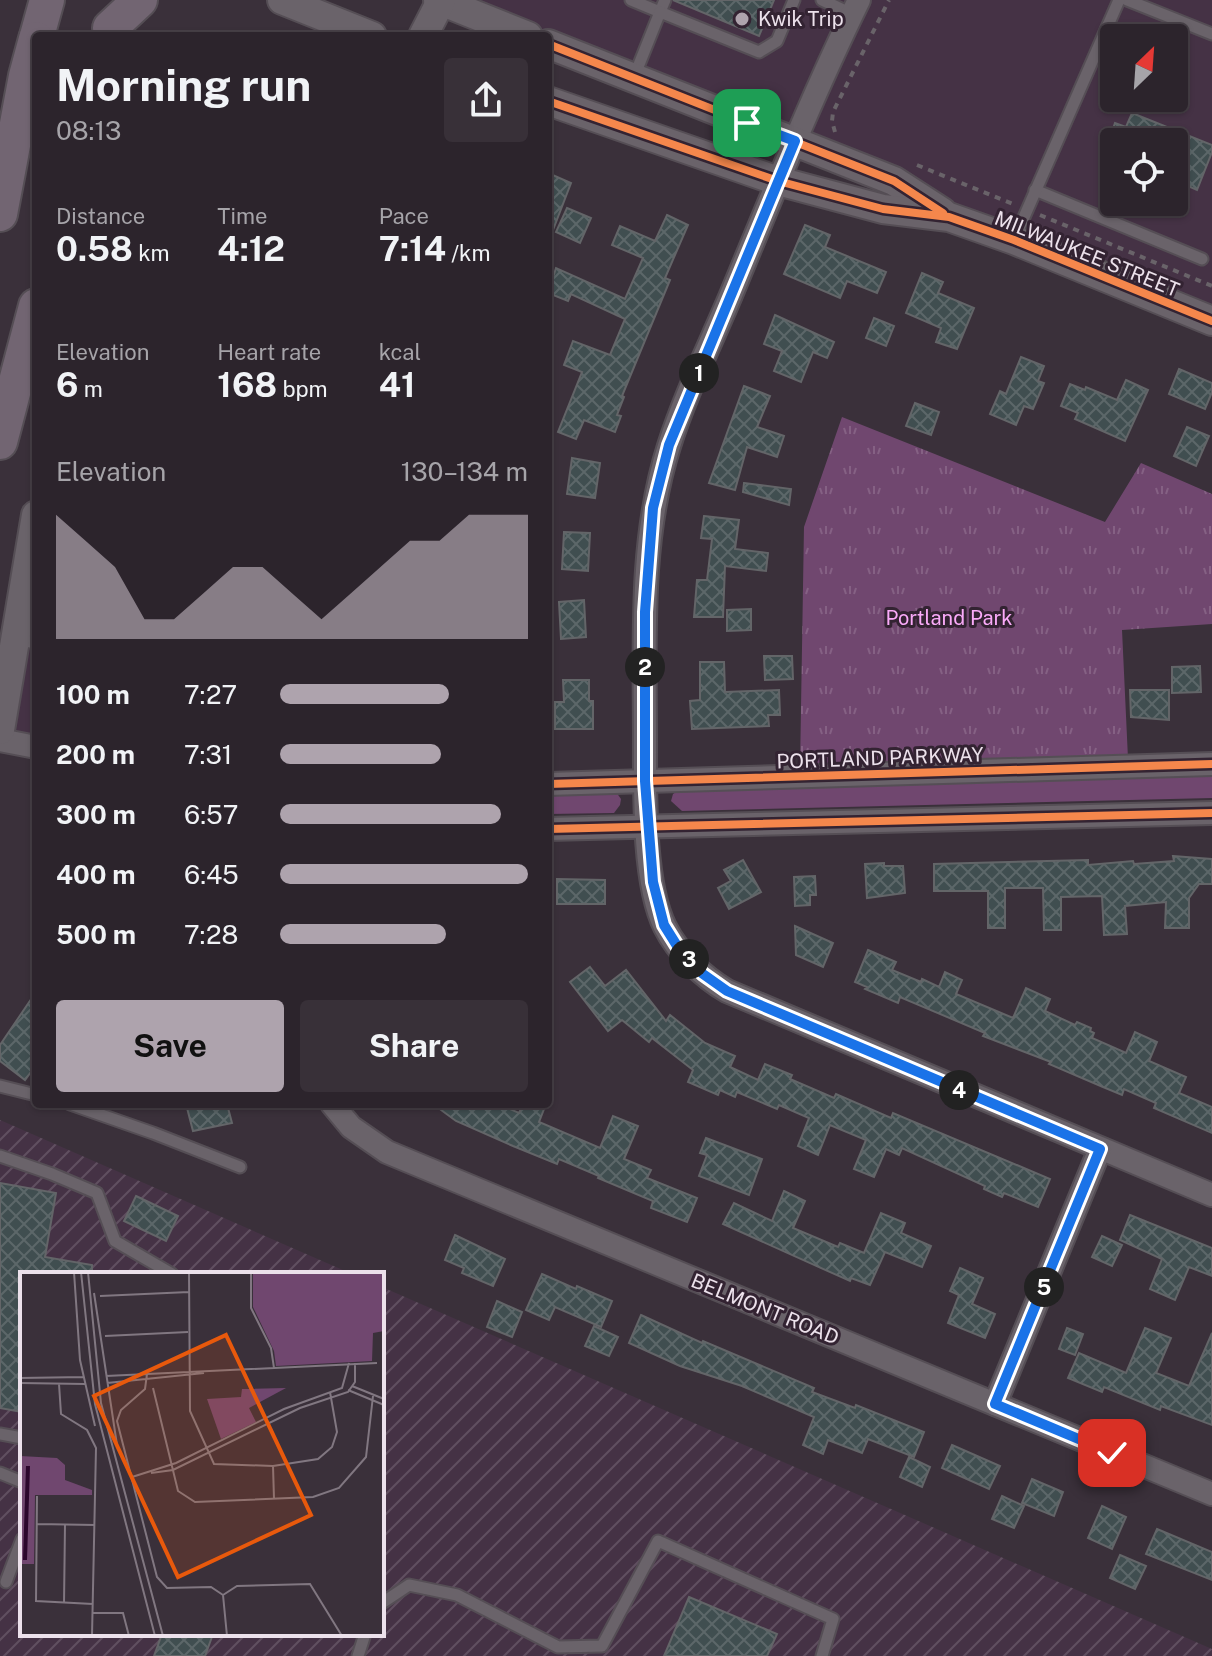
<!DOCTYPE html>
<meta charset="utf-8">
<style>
body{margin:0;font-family:"Public Sans",sans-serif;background:#383038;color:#f1f3f6;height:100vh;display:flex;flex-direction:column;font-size:30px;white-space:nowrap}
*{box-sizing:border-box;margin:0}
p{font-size:26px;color:#a6a4a9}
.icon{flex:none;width:44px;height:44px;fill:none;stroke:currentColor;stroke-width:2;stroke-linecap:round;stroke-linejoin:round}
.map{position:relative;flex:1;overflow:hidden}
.panel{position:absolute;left:32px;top:32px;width:520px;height:1076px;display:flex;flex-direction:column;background:#2c242c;border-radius:8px;box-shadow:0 2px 6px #0004,0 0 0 2px #484148}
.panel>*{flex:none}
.needle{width:52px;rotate:25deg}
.tools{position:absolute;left:1100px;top:24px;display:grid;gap:16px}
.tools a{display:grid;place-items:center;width:88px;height:88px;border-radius:8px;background:#2c242c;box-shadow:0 2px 6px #0004,0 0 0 2px #484148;font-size:40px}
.pin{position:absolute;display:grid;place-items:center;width:68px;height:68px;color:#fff;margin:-34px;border-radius:16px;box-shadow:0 4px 12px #0006}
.km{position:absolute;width:40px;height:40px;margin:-20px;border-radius:50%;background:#222;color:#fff;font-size:22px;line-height:40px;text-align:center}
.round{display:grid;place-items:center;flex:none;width:84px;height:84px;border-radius:8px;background:#383038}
.headline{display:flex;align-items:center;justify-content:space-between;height:136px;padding:0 24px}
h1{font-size:44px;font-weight:700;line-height:60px}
.stats{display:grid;grid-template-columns:repeat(3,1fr);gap:12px;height:136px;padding:8px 24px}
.stats div{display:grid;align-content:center}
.stats b{font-size:34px;font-weight:700}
.stats small{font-size:22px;font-weight:400}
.stats p{font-size:22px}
.chart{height:224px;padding:16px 24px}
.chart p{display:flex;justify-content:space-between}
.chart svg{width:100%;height:144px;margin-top:8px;fill:#aea3ad;opacity:.7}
.cta{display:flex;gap:16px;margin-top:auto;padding:16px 24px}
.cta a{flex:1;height:92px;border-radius:8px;background:#aea3ad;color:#111;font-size:32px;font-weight:700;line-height:92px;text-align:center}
.cta a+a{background:#383038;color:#f1f3f6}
ul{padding:0 24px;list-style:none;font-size:26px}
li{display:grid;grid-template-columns:128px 96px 1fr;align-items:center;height:60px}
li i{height:20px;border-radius:10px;background:#aea3ad}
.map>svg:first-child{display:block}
.built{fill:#453245;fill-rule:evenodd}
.industrial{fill:url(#industrial-furrows)}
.green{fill:#70476f}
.park{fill:url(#park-tufts)}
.building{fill:url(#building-cross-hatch);stroke:#636568;stroke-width:2}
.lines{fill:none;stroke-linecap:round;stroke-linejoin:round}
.service-casing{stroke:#554e55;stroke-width:15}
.minor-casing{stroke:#554e55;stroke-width:26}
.tertiary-casing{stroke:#554e55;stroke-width:32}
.primary-casing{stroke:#554e55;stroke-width:38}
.path{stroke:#696369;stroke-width:4;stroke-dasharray:6 6;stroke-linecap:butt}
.service{stroke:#6a636a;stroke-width:11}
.minor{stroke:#6a636a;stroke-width:22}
.tertiary{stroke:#6a636a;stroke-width:28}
.primary{stroke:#726572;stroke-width:34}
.cycleway-casing{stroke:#332332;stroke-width:13}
.cycleway{stroke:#f5874c;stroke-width:8}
.route-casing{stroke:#fff;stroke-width:16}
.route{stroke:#1a73e8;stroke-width:10}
.poi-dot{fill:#aea3ad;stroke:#332332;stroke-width:3}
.labels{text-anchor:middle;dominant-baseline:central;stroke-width:6;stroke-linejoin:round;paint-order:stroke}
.poi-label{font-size:20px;fill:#ece1eb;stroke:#332332;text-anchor:start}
.street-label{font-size:20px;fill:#ece1eb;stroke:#332332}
.park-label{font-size:20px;fill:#faaaf9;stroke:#332332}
.inset-river{fill:none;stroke:#2b072c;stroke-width:4}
.inset-road{fill:none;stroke:#817781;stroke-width:2}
.view{fill:#e8590c;fill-opacity:0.15;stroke:#e8590c;stroke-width:4}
.inset-edge{fill:none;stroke:#ece1eb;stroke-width:4}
</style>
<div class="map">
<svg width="1212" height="1656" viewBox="0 0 1212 1656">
<defs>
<pattern id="industrial-furrows" width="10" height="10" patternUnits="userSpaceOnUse" patternTransform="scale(2)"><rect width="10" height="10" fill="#453245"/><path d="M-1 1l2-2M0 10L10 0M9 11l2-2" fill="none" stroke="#604f60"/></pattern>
<pattern id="park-tufts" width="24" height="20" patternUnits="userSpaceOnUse" patternTransform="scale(2)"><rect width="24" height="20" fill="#70476f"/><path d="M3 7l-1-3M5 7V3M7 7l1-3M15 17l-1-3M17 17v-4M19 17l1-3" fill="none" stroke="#856184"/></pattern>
<pattern id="building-cross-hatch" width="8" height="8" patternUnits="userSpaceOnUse" patternTransform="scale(2)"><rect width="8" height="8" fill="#404e50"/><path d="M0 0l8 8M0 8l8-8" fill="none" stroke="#5c6769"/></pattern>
</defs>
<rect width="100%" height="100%" fill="#3a303a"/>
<!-- built -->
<g class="built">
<path d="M438,0H1212V321ZM1114,38H1174V98H1114ZM1114,142H1174V202H1114Z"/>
<polygon points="36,515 36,747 0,730"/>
</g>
<!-- industrial -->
<polygon class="industrial" points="0,1120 352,1274 22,1274 22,1634 382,1634 382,1287 1212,1649 1212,1656 0,1656"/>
<!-- green -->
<g class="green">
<polygon points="1212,775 1212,798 682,811 671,801 673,794 681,789"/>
<polygon points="548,791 616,792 621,799 620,805 614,813 548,814"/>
</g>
<!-- park -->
<polygon class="park" points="842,417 1105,522 1141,463 1212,494 1212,624 1122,630 1128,759 800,769 804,527"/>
<!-- building -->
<g class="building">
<polygon points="673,0 774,0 759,36"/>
<polygon points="1132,113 1212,145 1212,152 1197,190 1174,180 1174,142 1108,142 1115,123 1126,127"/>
<polygon points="548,173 571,183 548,243"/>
<polygon points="567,208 591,218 580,243 556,232"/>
<polygon points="667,215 688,225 665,278 670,280 622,396 624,397 617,415 621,416 615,432 584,420 576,439 558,432 582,372 564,365 573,341 610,355 625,319 571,294 568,301 548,293 556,268 625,299 643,258 612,245 620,226 655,241"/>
<polygon points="805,225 830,235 825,247 886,272 877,293 847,281 840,298 784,274"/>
<polygon points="922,273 943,282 938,293 974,308 957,349 936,342 941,328 906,313"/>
<polygon points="775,315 834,342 827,358 813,352 801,382 774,371 782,351 764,344"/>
<polygon points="874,318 894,326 886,346 866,338"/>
<polygon points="1021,357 1044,366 1038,381 1044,383 1033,409 1024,406 1016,425 990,414 1000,391 1006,394"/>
<polygon points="1179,369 1212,383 1212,392 1205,409 1169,394"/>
<polygon points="1126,380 1148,390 1125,441 1075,419 1078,413 1061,406 1070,384 1085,390 1086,387 1117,400"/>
<polygon points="744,386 770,396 757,427 784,436 777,457 747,447 735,490 709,483"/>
<polygon points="915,403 939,412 931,435 906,426"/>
<polygon points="1187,427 1209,436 1196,466 1174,456"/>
<polygon points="572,458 600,463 595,498 567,494"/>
<polygon points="744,483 791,489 789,505 743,492"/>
<polygon points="704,516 739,520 735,549 768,553 766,571 725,566 723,617 694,617 697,580 707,580 712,539 701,538"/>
<polygon points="564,532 590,533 588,571 562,569"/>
<polygon points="584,600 586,637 561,639 559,602"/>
<polygon points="751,609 751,630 727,631 727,610"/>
<polygon points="764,656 792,656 793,679 765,680"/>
<polygon points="700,662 724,662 725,692 779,690 780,715 768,715 769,726 692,729 690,701 700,700"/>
<polygon points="1200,666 1201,692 1172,693 1172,667"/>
<polygon points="563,680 589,680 589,701 593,701 593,729 555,729 555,702 564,702"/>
<polygon points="1130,690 1169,690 1169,720 1131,717"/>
<polygon points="1173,856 1212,859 1212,884 1199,884 1189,898 1189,928 1165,928 1166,902 1125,906 1127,934 1104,935 1102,896 1061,897 1061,930 1044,930 1043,888 1005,888 1005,928 988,928 988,891 934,891 934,864 1088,860 1088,865 1133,861 1134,864 1174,861"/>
<polygon points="743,860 761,892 729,909 718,888 731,881 724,870"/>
<polygon points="884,863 884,866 903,866 905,893 867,898 865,864"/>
<polygon points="815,876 816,895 810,895 810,905 795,906 794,877"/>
<polygon points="557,879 605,880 605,904 557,904"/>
<polygon points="795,926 833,943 823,967 796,955"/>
<polygon points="868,950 896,962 892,970 921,982 922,979 939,987 945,972 962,980 956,994 1013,1018 1026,988 1050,999 1045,1011 1075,1025 1077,1022 1091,1028 1090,1031 1094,1033 1092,1038 1126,1053 1135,1032 1157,1042 1149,1061 1186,1077 1179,1093 1212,1107 1212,1133 1154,1108 1156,1103 1124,1089 1122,1095 1103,1087 1049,1064 1051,1062 983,1036 985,1033 900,997 898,1003 865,989 867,987 855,982"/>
<polygon points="590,967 605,986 626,970 666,1021 670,1015 705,1043 735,1056 730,1067 758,1080 765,1064 792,1075 790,1079 834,1098 836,1094 891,1118 893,1113 1050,1179 1038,1207 1004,1193 1002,1197 984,1189 985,1186 902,1148 899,1155 886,1149 874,1177 854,1169 866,1140 830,1125 818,1155 798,1146 809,1118 779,1105 777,1109 737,1092 735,1097 720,1090 718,1095 688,1082 693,1070 652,1038 649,1042 622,1020 608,1031 570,982"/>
<polygon points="36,992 36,1065 25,1080 0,1061 0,1045"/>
<polygon points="186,1104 227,1104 232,1123 193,1131"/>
<polygon points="433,1104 498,1104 519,1113 523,1104 546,1104 539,1122 600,1148 613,1116 638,1126 624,1159 651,1170 647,1178 697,1198 687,1222 651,1208 653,1201 598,1178 599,1176 559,1159 557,1164 513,1146 456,1121"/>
<polygon points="706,1138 762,1159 749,1195 699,1176 707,1155 700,1153"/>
<polygon points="0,1183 56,1193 45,1257 92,1265 92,1274 22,1274 22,1412 0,1408"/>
<polygon points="784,1191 805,1201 793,1228 838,1247 840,1243 864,1253 881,1213 905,1223 901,1233 931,1246 922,1267 885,1252 870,1285 851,1278 850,1281 723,1224 734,1203 772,1221"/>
<polygon points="136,1196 178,1216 166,1241 124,1221"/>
<polygon points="1130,1215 1212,1248 1212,1276 1189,1267 1175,1300 1150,1289 1162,1259 1120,1240"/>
<polygon points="455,1235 505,1259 493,1286 462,1273 464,1268 445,1260"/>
<polygon points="1102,1236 1122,1245 1112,1266 1092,1257"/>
<polygon points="960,1268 983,1278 972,1304 995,1314 985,1338 948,1323 959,1295 950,1291"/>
<polygon points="542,1274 576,1289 577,1286 612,1301 601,1327 555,1307 549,1320 526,1310"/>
<polygon points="497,1301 522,1312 512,1337 487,1327"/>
<polygon points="641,1315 702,1343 703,1341 814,1388 812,1392 855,1408 856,1405 924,1432 914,1457 868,1439 862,1453 828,1440 823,1454 803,1445 814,1417 742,1386 680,1366 629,1343"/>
<polygon points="594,1326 618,1337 609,1356 585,1346"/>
<polygon points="1067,1328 1083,1334 1075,1355 1059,1349"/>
<polygon points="1145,1328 1171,1338 1156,1373 1189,1386 1212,1333 1212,1425 1161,1406 1160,1410 1104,1387 1102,1392 1068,1378 1079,1353 1126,1373"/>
<polygon points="952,1445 1000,1466 989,1489 942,1468"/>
<polygon points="909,1457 930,1467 922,1487 900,1477"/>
<polygon points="1032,1479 1063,1492 1054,1516 1022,1503"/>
<polygon points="1002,1496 1024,1506 1014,1528 992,1519"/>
<polygon points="1102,1506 1126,1517 1112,1549 1088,1538"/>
<polygon points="1157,1529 1212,1552 1212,1580 1146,1554"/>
<polygon points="1120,1555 1146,1566 1135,1589 1110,1578"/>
<polygon points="689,1597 777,1634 767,1656 664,1656"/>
<polygon points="162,1634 213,1634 205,1656 154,1656"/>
</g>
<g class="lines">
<!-- service casing -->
<g class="service-casing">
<g id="service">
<polyline points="631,0 660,12 665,0"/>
<polyline points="822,0 852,14"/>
<polyline points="1127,0 1212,34"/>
<polyline points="634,77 660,12 759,52 777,41 794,0"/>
<polyline points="1035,190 1202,259"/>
<polyline points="1014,240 1119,0"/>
<polyline points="15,639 36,643"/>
<polyline points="0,1086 36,1095"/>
<polyline points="70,1104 153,1133 240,1167"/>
<polyline points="0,1156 52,1174 97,1193 115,1241 172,1274"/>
<polyline points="0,1434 22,1438"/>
<polyline points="0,1473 22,1482"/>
<polyline points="6,1582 22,1539"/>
<polyline points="382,1603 409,1585 457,1595 558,1647 602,1646 658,1541 833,1619 822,1656"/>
<polyline points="358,1656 365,1634"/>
</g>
</g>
<!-- minor casing -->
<g class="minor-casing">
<g id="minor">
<path d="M859,0C812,96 772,196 731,295C710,345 685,395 669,446C639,540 645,643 645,741C645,790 643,883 665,927C678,953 703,977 727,991L1212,1195"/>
<polyline points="0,740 36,747"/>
<polyline points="548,784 1212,764"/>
<polyline points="548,829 1212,813"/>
<polyline points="332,1104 351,1127 387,1152 1212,1494"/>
<polyline points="995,1404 1100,1149"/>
</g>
</g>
<!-- tertiary casing -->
<g class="tertiary-casing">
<g id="tertiary">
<polyline points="282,0 372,36"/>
<polyline points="438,0 528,36"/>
<polyline points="423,36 441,1"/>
<polyline points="548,44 894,181 942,212"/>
<polyline points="548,101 778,181 883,209 949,217 1014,240 1212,321"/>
<polyline points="0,730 36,515"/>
</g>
</g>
<!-- primary casing -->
<g class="primary-casing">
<g id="primary">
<polyline points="110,28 140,0"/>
<polyline points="37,36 47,0"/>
<polyline points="0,214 26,76 36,39"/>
<polyline points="0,442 36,306"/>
</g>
</g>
<!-- path -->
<g class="path">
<polyline points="835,132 832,121 833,112 889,0"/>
<polyline points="917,165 1013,204"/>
<polyline points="1040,215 1212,286"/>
</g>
<!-- service -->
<use href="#service" class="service"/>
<!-- minor -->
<use href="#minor" class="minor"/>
<!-- tertiary -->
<use href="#tertiary" class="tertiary"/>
<!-- primary -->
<use href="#primary" class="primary"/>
<!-- cycleway casing -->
<g class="cycleway-casing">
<g id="cycleway">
<polyline points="548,44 894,181 943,213"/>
<polyline points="548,101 778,181 883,209 949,217 1014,240 1212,321"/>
<polyline points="548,784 1212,764"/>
<polyline points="548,829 1212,813"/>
</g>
</g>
<!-- cycleway -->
<use href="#cycleway" class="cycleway"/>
</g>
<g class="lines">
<!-- route casing -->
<g class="route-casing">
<polyline id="route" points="747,123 795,141 669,445 653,508 645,612 645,781 653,882 664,925 679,949 703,974 727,991 1100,1149 995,1404 1112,1453"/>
</g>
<!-- route -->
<use href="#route" class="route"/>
</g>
<!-- markers -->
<circle class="poi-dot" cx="742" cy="19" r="8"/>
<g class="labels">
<!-- poi labels -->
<g class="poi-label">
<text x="758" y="19">Kwik Trip</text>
</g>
<!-- street labels -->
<g class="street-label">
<text transform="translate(1087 254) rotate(22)">MILWAUKEE STREET</text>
<text transform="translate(880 758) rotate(-2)">PORTLAND PARKWAY</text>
<text transform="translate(765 1309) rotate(22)">BELMONT ROAD</text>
</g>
<!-- park labels -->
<g class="park-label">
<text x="949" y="618">Portland Park</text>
</g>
</g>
<!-- overview -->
<g transform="translate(20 1272)">
<rect width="364" height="364" fill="#3a303a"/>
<path d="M233,0H364V59L353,61L352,89L256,94L254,79L233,35ZM266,116L229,136L236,150L201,167L187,127L221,125L222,117ZM0,184L37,186L45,193V208L72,218V223H15L14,292H1Z" fill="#70476f"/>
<path class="inset-river" d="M5,288L8,194"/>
<path class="inset-road" d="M54,0L60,88L75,154M61,0L75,132L135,364M68,0L81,131L143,364M169,0L170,139L194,192L253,194L298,187L312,175L317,160L310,120M231,0V36L251,76L254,96M74,21L97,173M80,24L169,20M85,64L168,60M127,102L125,117L101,138L97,149L137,305L147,316L191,315L203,323M86,104L357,91M0,106L64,105M0,111L65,112M87,111L184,101M39,112L41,142L67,158L76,176L72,364M332,114L364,127M133,116L158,219L175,230L293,225L319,216L346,185L353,124M328,118L364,133M253,194L254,227M131,201L153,198L280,136L328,120L335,110V91M112,205L156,191L264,137L322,116L329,91M17,224L16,329L73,332M17,252L75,253M203,323L217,314L290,312L322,364M203,323L207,364M44,332L45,252M73,341H103L109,364"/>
<path class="view" d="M206,63L291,243L158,305L74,124Z"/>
<rect width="364" height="364" class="inset-edge"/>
</g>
</svg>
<div class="tools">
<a><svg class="needle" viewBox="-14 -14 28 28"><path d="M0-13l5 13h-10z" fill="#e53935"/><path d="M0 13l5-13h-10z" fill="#a6a4a9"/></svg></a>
<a><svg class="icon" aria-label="locate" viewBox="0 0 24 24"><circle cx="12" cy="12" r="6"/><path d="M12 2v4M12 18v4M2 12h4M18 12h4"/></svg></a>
</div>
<div class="pin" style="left:747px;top:123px;background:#1e9e55"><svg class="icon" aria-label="arrive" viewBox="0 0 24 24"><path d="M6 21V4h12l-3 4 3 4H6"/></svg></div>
<div class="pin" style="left:1112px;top:1453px;background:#d93025"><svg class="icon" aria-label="check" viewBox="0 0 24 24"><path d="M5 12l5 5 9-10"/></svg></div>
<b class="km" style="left:699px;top:373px">1</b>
<b class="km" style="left:645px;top:667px">2</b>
<b class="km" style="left:689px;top:959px">3</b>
<b class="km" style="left:959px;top:1090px">4</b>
<b class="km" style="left:1044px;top:1287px">5</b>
<section class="panel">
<div class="headline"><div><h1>Morning run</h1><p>08:13</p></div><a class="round"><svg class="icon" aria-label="share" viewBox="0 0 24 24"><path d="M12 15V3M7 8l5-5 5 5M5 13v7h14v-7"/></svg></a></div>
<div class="stats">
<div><p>Distance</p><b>0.58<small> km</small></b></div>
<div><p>Time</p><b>4:12</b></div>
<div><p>Pace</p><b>7:14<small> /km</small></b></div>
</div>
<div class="stats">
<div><p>Elevation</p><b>6<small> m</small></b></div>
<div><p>Heart rate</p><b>168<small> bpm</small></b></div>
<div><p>kcal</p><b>41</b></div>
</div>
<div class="chart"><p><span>Elevation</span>130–134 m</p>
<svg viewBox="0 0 160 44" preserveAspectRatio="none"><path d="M0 44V6L10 14L20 22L30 38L40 38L50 30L60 22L70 22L80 30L90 38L100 30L110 22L120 14L130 14L140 6L150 6L160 6V44z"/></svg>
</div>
<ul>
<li><b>100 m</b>7:27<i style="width:68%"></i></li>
<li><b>200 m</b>7:31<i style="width:65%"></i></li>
<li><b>300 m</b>6:57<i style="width:89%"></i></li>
<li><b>400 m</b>6:45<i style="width:100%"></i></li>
<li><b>500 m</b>7:28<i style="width:67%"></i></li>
</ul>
<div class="cta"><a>Save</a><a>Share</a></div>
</section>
</div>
